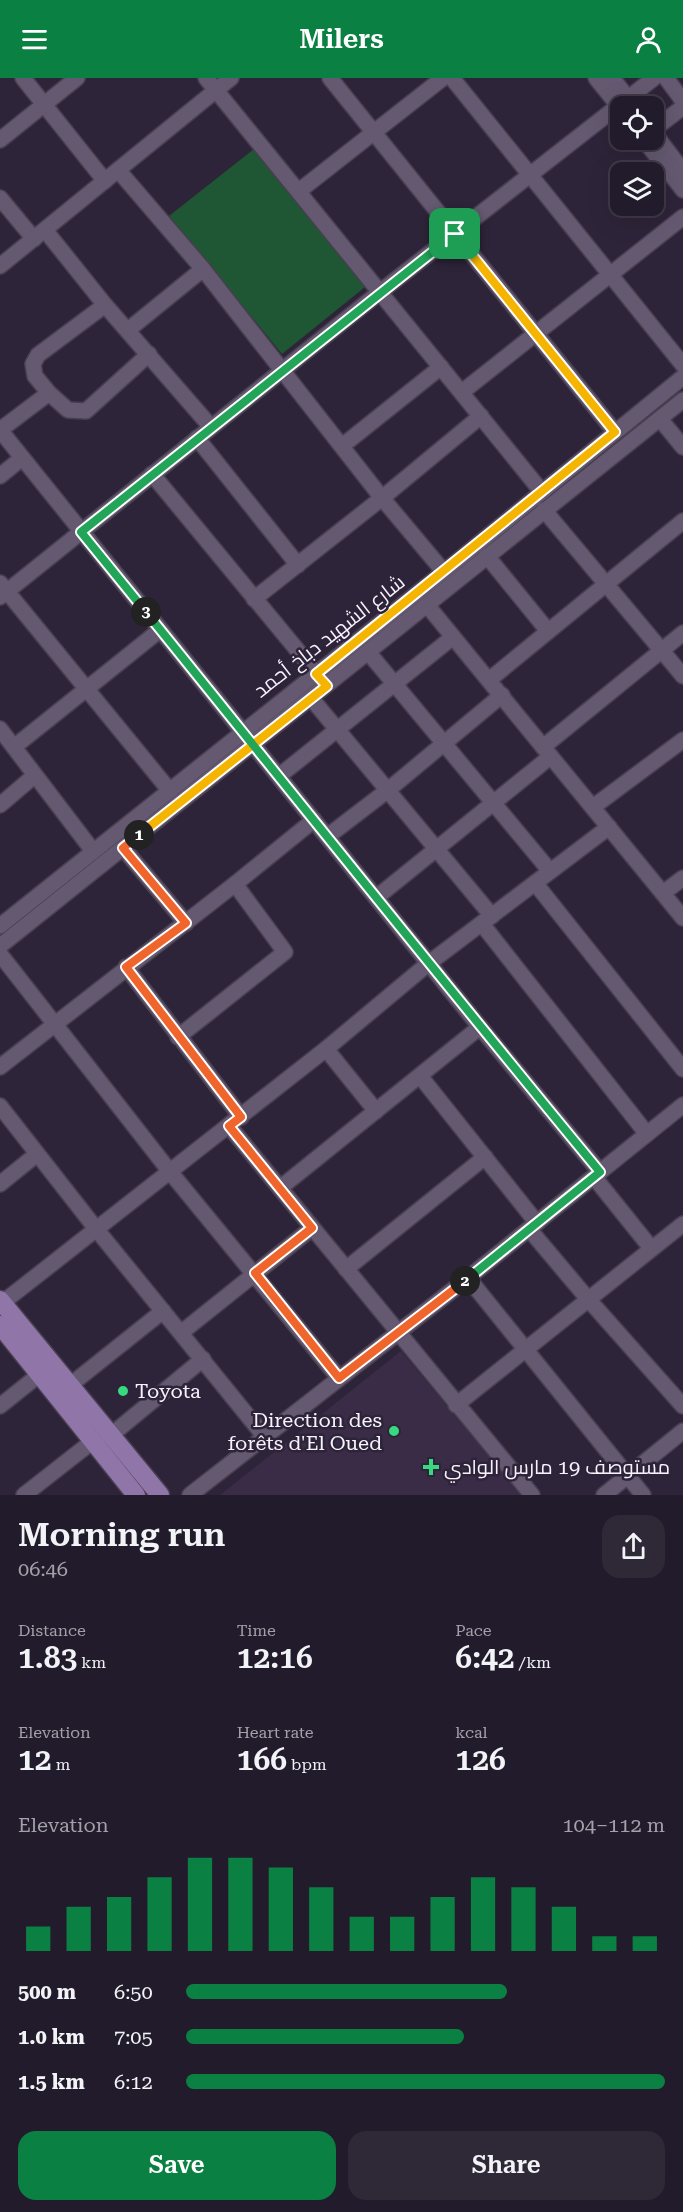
<!DOCTYPE html>
<meta charset="utf-8">
<style>
body{margin:0;font-family:"Roboto Serif",Cairo,serif;background:#2e2837;color:#f1f3f6;height:100vh;display:flex;flex-direction:column;font-size:22px;white-space:nowrap}
*{box-sizing:border-box;margin:0}
p{font-size:20px;color:#a2a1a9}
.icon{flex:none;width:33px;height:33px;fill:none;stroke:currentColor;stroke-width:2;stroke-linecap:round;stroke-linejoin:round}
.map{position:relative;height:1417px;overflow:hidden}
.details{display:flex;flex-direction:column;background:#221b2b;flex:1}
.details>*{flex:none}
.controls{position:absolute;left:610px;top:18px;display:grid;gap:12px}
.controls a{display:grid;place-items:center;width:54px;height:54px;border-radius:12px;background:#221b2b;box-shadow:0 6px 24px #0002,0 0 0 2px #3f3947;font-size:30px}
.pin{position:absolute;display:grid;place-items:center;width:51px;height:51px;color:#fff;margin:-26px;border-radius:12px;box-shadow:0 3px 9px #0006}
.km{position:absolute;width:30px;height:30px;margin:-15px;border-radius:50%;background:#222;color:#fff;font-size:16px;line-height:30px;text-align:center}
.round{display:grid;place-items:center;flex:none;width:63px;height:63px;border-radius:18px;background:#2e2837}
.headline{display:flex;align-items:center;justify-content:space-between;height:102px;padding:0 18px}
h1{font-size:33px;font-weight:600;line-height:45px}
.stats{display:grid;grid-template-columns:repeat(3,1fr);gap:9px;height:102px;padding:6px 18px}
.stats div{display:grid;align-content:center}
.stats b{font-size:30px;font-weight:600}
.stats small{font-size:16px;font-weight:400}
.stats p{font-size:16px}
.chart{height:168px;padding:12px 18px}
.chart p{display:flex;justify-content:space-between}
.chart svg{width:100%;height:108px;margin-top:6px;stroke:#0b8043;stroke-width:6}
.primary-button{display:flex;gap:12px;margin-top:auto;padding:12px 18px}
.primary-button a{flex:1;height:69px;border-radius:18px;background:#0b8043;color:#fff;font-size:24px;font-weight:600;line-height:69px;text-align:center}
.primary-button a+a{background:#2e2837;color:#f1f3f6}
ul{padding:0 18px;list-style:none;font-size:20px}
li{display:grid;grid-template-columns:96px 72px 1fr;align-items:center;height:45px}
li i{height:15px;border-radius:8px;background:#0b8043}
header{display:flex;justify-content:space-between;align-items:center;height:78px;padding:0 18px;background:#0b8043;color:#fff;font-size:27px;font-weight:600}
.map>svg:first-child{display:block}
.built{fill:#3a2c47}
.green{fill:#1f5634}
.lines{fill:none;stroke-linecap:round;stroke-linejoin:round}
.minor-casing{stroke:#483f50;stroke-width:18}
.major-casing{stroke:#483f50;stroke-width:21}
.minor{stroke:#645970;stroke-width:15}
.major{stroke:#8f75a8;stroke-width:18}
.split-1-casing{stroke:#fff;stroke-width:12}
.split-2-casing{stroke:#fff;stroke-width:12}
.split-3-casing{stroke:#fff;stroke-width:12}
.split-4-casing{stroke:#fff;stroke-width:12}
.split-1{stroke:#f5b400;stroke-width:8}
.split-2{stroke:#f0652b;stroke-width:8}
.split-3{stroke:#22a559;stroke-width:8}
.split-4{stroke:#22a559;stroke-width:8}
.poi-dot{fill:#38d880;stroke:#2e2439;stroke-width:2}
.labels{text-anchor:middle;dominant-baseline:central;stroke-width:5;stroke-linejoin:round;paint-order:stroke}
.street-label{font-size:20px;fill:#f7f2fd;stroke:#2e2439}
.poi-label{font-size:20px;fill:#f7f2fd;stroke:#2e2439;text-anchor:start}
</style>
<header><svg class="icon" aria-label="menu" viewBox="0 0 24 24"><path d="M4 6h16M4 12h16M4 18h16"/></svg>Milers<svg class="icon" aria-label="person" viewBox="0 0 24 24"><circle cx="12" cy="8" r="4"/><path d="M4 21q1-7 8-7t8 7"/></svg></header>
<div class="map">
<svg width="683" height="1417" viewBox="0 0 683 1417">
<rect width="100%" height="100%" fill="#2e2439"/>
<!-- built -->
<polygon class="built" points="401,1273 521,1417 220,1417 312,1344"/>
<!-- green -->
<polygon class="green" points="254,71 365,209 282,276 169,138"/>
<g class="lines">
<!-- minor casing -->
<g class="minor-casing">
<g id="minor">
<polyline points="23,0 105,103"/>
<polyline points="206,0 542,414"/>
<polyline points="330,0 615,354"/>
<polyline points="452,0 683,287"/>
<polyline points="596,0 621,31"/>
<polyline points="612,0 634,28"/>
<polyline points="666,0 683,23"/>
<polyline points="654,51 683,29"/>
<polyline points="654,55 683,93"/>
<polyline points="0,62 77,0"/>
<polyline points="644,62 683,112"/>
<polyline points="118,92 203,191 382,420 444,494"/>
<polyline points="299,113 443,0"/>
<polyline points="0,120 34,161"/>
<polyline points="45,152 105,227 211,349"/>
<polyline points="0,188 231,0"/>
<polyline points="105,227 38,277 33,286 35,298 49,315 68,332 86,333 149,276"/>
<polyline points="128,252 203,191"/>
<polyline points="462,314 683,139"/>
<polyline points="660,341 683,369"/>
<polyline points="0,352 480,949 600,1094"/>
<polyline points="0,352 49,315"/>
<polyline points="197,360 298,487"/>
<polyline points="342,368 441,289"/>
<polyline points="152,396 322,602"/>
<polyline points="0,398 22,380"/>
<polyline points="544,432 683,598"/>
<polyline points="487,478 548,553"/>
<polyline points="0,505 170,713"/>
<polyline points="0,519 380,214 654,0"/>
<polyline points="254,521 382,420 481,338"/>
<polyline points="427,527 683,840"/>
<polyline points="368,574 550,793"/>
<polyline points="489,602 683,443"/>
<polyline points="311,620 492,838"/>
<polyline points="0,651 93,773"/>
<polyline points="14,669 160,552"/>
<polyline points="543,669 683,555"/>
<polyline points="279,698 453,559"/>
<polyline points="0,727 34,698"/>
<polyline points="593,729 683,662"/>
<polyline points="328,758 388,712 502,617"/>
<polyline points="123,770 186,845"/>
<polyline points="535,805 683,991"/>
<polyline points="663,815 683,800"/>
<polyline points="377,819 550,679"/>
<polyline points="482,846 647,1056"/>
<polyline points="0,848 444,494 683,299"/>
<polyline points="0,868 683,322"/>
<polyline points="0,876 171,1095 339,1300"/>
<polyline points="126,889 241,1039"/>
<polyline points="178,959 285,874 235,806"/>
<polyline points="326,971 376,1033"/>
<polyline points="0,989 235,806 314,742"/>
<polyline points="420,998 537,1145"/>
<polyline points="0,1028 97,1152 265,1359"/>
<polyline points="229,1048 532,1417"/>
<polyline points="594,1099 651,1170"/>
<polyline points="0,1106 37,1076"/>
<polyline points="280,1110 480,949"/>
<polyline points="529,1151 588,1221 683,1328"/>
<polyline points="346,1191 485,1079"/>
<polyline points="468,1200 643,1417"/>
<polyline points="2,1225 326,971 429,885 609,749"/>
<polyline points="182,1254 312,1150"/>
<polyline points="69,1308 163,1233"/>
<polyline points="456,1327 683,1146"/>
<polyline points="0,1328 40,1296"/>
<polyline points="110,1358 203,1281"/>
<polyline points="24,1417 93,1363"/>
<polyline points="190,1417 468,1200 683,1027"/>
<polyline points="604,1417 683,1353"/>
</g>
</g>
<!-- major casing -->
<g class="major-casing">
<g id="major">
<polyline points="0,1222 160,1417"/>
<polyline points="0,1247 136,1417"/>
</g>
</g>
<!-- minor -->
<use href="#minor" class="minor"/>
<!-- major -->
<use href="#major" class="major"/>
</g>
<g class="lines">
<!-- split-1 casing -->
<g class="split-1-casing">
<polyline id="split-1" points="139,757 327,608 316,596 615,354 455,156"/>
</g>
<!-- split-2 casing -->
<g class="split-2-casing">
<polyline id="split-2" points="139,757 123,770 186,845 126,889 241,1039 229,1048 312,1150 255,1195 339,1300 465,1203"/>
</g>
<!-- split-3 casing -->
<g class="split-3-casing">
<path id="split-3" d="M146,534C297,721 447,909 600,1094L465,1203"/>
</g>
<!-- split-4 casing -->
<g class="split-4-casing">
<polyline id="split-4" points="146,534 81,454 455,156"/>
</g>
<!-- split-1 -->
<use href="#split-1" class="split-1"/>
<!-- split-2 -->
<use href="#split-2" class="split-2"/>
<!-- split-3 -->
<use href="#split-3" class="split-3"/>
<!-- split-4 -->
<use href="#split-4" class="split-4"/>
</g>
<!-- markers -->
<g class="poi-dot">
<circle cx="123" cy="1313" r="6"/>
<circle cx="394" cy="1353" r="6"/>
<path d="M428 1380h6v6h6v6h-6v6h-6v-6h-6v-6h6z"/>
</g>
<g class="labels">
<!-- street labels -->
<g class="street-label">
<text transform="translate(329 558) rotate(-38)">شارع الشهيد دباخ أحمد</text>
</g>
<!-- poi labels -->
<g class="poi-label">
<text x="135" y="1313">Toyota</text>
<text x="382" y="1342" text-anchor="end">Direction des<tspan x="382" dy="23">forêts d'El Oued</tspan></text>
<text x="444" y="1389">مستوصف 19 مارس الوادي</text>
</g>
</g>
</svg>
<div class="controls">
<a><svg class="icon" aria-label="locate" viewBox="0 0 24 24"><circle cx="12" cy="12" r="6"/><path d="M12 2v4M12 18v4M2 12h4M18 12h4"/></svg></a>
<a><svg class="icon" aria-label="layers" viewBox="0 0 24 24"><path d="M12 4l9 5-9 5-9-5zM3 14l9 5 9-5"/></svg></a>
</div>
<div class="pin" style="left:455px;top:156px;background:#1e9e55"><svg class="icon" aria-label="arrive" viewBox="0 0 24 24"><path d="M6 21V4h12l-3 4 3 4H6"/></svg></div>
<b class="km" style="left:139px;top:757px">1</b>
<b class="km" style="left:465px;top:1203px">2</b>
<b class="km" style="left:146px;top:534px">3</b>
</div>
<section class="details">
<div class="headline"><div><h1>Morning run</h1><p>06:46</p></div><a class="round"><svg class="icon" aria-label="share" viewBox="0 0 24 24"><path d="M12 15V3M7 8l5-5 5 5M5 13v7h14v-7"/></svg></a></div>
<div class="stats">
<div><p>Distance</p><b>1.83<small> km</small></b></div>
<div><p>Time</p><b>12:16</b></div>
<div><p>Pace</p><b>6:42<small> /km</small></b></div>
</div>
<div class="stats">
<div><p>Elevation</p><b>12<small> m</small></b></div>
<div><p>Heart rate</p><b>166<small> bpm</small></b></div>
<div><p>kcal</p><b>126</b></div>
</div>
<div class="chart"><p><span>Elevation</span>104–112 m</p>
<svg viewBox="0 0 160 44" preserveAspectRatio="none"><path d="M5 44V34M15 44V26M25 44V22M35 44V14M45 44V6M55 44V6M65 44V10M75 44V18M85 44V30M95 44V30M105 44V22M115 44V14M125 44V18M135 44V26M145 44V38M155 44V38"/></svg>
</div>
<ul>
<li><b>500 m</b>6:50<i style="width:67%"></i></li>
<li><b>1.0 km</b>7:05<i style="width:58%"></i></li>
<li><b>1.5 km</b>6:12<i style="width:100%"></i></li>
</ul>
<div class="primary-button"><a>Save</a><a>Share</a></div>
</section>
